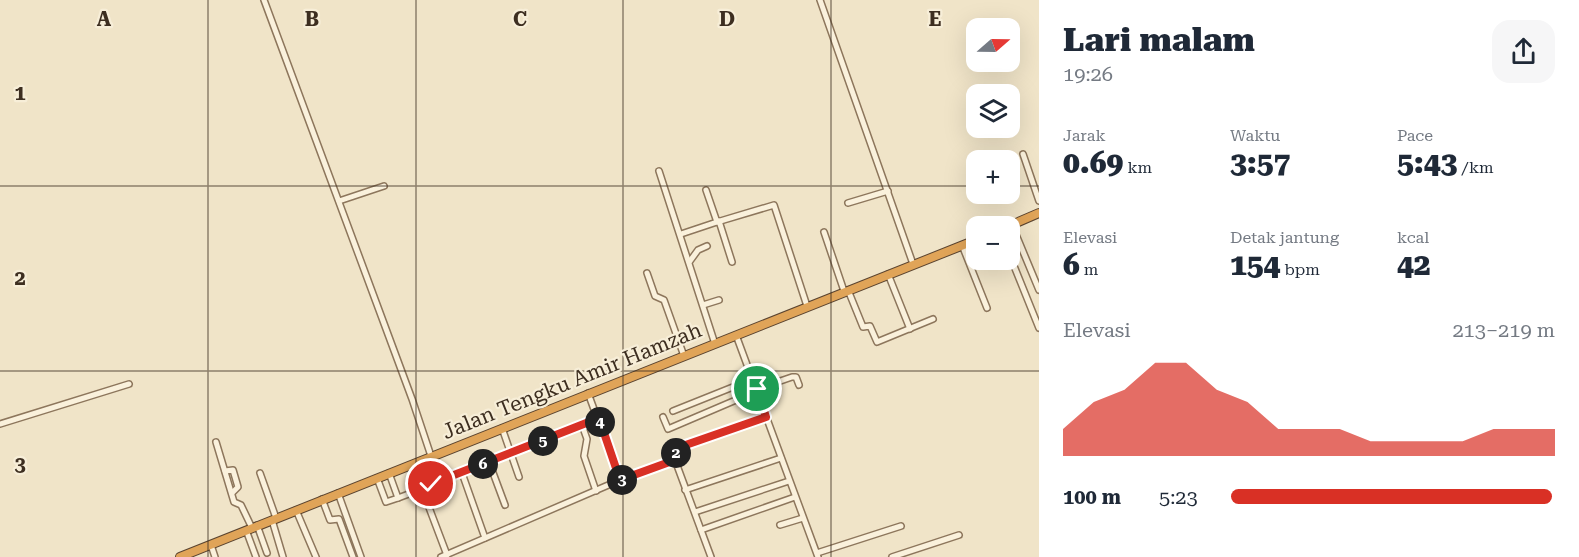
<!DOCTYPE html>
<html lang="id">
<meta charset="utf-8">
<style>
body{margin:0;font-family:"Roboto Serif",serif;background:#f6f6f7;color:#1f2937;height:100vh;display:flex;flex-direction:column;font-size:22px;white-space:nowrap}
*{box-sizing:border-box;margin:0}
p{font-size:20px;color:#747a83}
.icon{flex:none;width:33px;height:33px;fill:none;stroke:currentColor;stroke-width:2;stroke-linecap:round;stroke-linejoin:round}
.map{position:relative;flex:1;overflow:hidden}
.sheet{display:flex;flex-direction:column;background:#fff;width:540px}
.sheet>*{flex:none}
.needle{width:39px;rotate:70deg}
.tools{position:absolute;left:966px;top:18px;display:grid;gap:12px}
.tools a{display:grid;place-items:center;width:54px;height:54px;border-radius:12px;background:#fff;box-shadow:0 6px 24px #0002;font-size:30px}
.pin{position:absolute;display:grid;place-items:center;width:51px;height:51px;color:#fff;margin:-26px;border:3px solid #fff;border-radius:50%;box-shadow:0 2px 6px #0007}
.km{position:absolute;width:30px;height:30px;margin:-15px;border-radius:50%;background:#222;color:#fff;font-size:16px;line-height:30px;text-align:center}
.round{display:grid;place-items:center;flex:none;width:63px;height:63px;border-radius:18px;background:#f6f6f7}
.head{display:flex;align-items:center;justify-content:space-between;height:102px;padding:0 24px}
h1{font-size:33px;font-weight:800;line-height:45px}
.stats{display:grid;grid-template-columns:repeat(3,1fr);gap:9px;height:102px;padding:6px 24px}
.stats div{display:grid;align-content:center}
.stats b{font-size:30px;font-weight:800}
.stats small{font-size:16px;font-weight:400}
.stats p{font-size:16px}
.chart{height:168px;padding:12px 24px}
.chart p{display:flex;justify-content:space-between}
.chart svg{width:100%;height:108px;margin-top:6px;fill:#d93025;opacity:.7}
ul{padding:0 24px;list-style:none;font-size:20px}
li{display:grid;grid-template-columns:96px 72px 1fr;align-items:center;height:45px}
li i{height:15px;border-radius:8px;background:#d93025}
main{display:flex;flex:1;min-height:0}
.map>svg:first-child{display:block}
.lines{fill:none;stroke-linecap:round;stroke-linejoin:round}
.minor-casing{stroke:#8d765c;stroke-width:8}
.highway-casing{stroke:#5b4430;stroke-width:10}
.minor{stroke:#faf1dc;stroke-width:5}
.highway{stroke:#e0a458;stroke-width:8}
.route-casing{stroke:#fff;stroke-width:12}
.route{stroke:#d93025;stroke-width:8}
.grid{fill:none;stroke:#3d2e20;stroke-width:1.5;stroke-opacity:0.55}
.labels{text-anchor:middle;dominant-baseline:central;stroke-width:4.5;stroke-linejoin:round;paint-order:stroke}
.street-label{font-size:21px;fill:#3d2e20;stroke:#f7eed8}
.grid-label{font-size:20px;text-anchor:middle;font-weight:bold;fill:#3d2e20;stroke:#f7eed8;stroke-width:4.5;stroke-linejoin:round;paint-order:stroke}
</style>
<main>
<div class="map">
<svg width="1039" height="557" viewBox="0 0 1039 557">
<rect width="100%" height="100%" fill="#f0e4c8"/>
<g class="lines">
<!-- minor casing -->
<g class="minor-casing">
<g id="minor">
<polyline points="264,0 412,399 431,456"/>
<polyline points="820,0 913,264"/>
<polyline points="1023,154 1039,201"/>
<polyline points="659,171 715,344"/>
<polyline points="706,190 717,222 774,205 807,306"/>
<polyline points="339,201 384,186"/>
<polyline points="848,203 888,191"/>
<polyline points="719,221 732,262"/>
<polyline points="1012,225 1039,290"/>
<polyline points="824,232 844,291"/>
<polyline points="681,234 717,222"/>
<polyline points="962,245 987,308"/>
<polyline points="1010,256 1039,328"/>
<polyline points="690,261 698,250 707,246"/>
<polyline points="647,273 655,296 664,300 684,356"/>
<polyline points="888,274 910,329"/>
<polyline points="848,290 863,327 870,326 877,342 933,319"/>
<polyline points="703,305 719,300"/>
<polyline points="736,335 818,557"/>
<polyline points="757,389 792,377 796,377 799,385"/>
<polyline points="588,393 620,480 675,460 711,557"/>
<polyline points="673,411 753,379"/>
<polyline points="663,417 668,429 757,391"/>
<polyline points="0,424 129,384"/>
<polyline points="582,425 587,439 584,456 596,491"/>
<polyline points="502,428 519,477"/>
<polyline points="216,442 234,502 241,505 252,528"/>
<polyline points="675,460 677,448 766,417"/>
<polyline points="489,462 505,505"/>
<polyline points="225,471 233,470 238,487 232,493"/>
<polyline points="260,473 276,518"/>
<polyline points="389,473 398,498 430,486 422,460"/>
<polyline points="462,473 485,538"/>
<polyline points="377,478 386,502 398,498"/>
<polyline points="431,484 599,418"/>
<polyline points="422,489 447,555"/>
<polyline points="685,490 781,458"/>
<polyline points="338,493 361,557"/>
<polyline points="322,499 330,520 339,519 353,557"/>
<polyline points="296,510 316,557"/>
<polyline points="695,512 789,481"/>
<polyline points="272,520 283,557"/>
<polyline points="257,525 267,553"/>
<polyline points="780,525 803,518"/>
<polyline points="246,530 256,557"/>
<polyline points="701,530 795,497"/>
<polyline points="211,545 215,557"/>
<polyline points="817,553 901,526"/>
<polyline points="441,557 620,480"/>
<polyline points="892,557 959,535"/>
</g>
</g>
<!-- highway casing -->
<g class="highway-casing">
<g id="highway">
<polyline points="1009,226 1039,213"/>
<polyline points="180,557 976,240"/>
</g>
</g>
<!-- minor -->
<use href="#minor" class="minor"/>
<!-- highway -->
<use href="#highway" class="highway"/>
</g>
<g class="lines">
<!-- route casing -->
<g class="route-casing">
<polyline id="route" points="431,484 599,418 620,480 675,460 677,448 766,417 757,389"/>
</g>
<!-- route -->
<use href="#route" class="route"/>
</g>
<!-- grid -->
<path class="grid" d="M208,0V557M416,0V557M623,0V557M831,0V557M0,186H976M1010,186H1039M0,371H1039"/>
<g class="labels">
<!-- street labels -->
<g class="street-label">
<text transform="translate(572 381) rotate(-22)">Jalan Tengku Amir Hamzah</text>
</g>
</g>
<g class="grid-label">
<text x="104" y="26">A</text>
<text x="312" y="26">B</text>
<text x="520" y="26">C</text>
<text x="727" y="26">D</text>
<text x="935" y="26">E</text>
<text x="20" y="100">1</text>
<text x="20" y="285">2</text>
<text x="20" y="471">3</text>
</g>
</svg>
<div class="tools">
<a><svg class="needle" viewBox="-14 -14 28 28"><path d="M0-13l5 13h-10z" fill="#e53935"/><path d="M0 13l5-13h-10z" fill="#747a83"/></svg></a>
<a><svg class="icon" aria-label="layers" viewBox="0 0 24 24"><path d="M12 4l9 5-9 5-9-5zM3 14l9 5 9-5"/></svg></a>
<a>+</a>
<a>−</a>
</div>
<div class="pin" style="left:757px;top:389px;background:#1e9e55"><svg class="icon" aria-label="arrive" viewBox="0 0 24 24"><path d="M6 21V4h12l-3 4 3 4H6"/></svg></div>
<div class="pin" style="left:431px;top:484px;background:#d93025"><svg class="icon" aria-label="check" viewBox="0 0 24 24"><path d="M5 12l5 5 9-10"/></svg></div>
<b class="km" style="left:676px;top:453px">2</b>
<b class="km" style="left:622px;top:480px">3</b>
<b class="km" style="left:600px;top:422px">4</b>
<b class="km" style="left:543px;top:441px">5</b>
<b class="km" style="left:483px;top:464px">6</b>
</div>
<section class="sheet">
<div class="head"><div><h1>Lari malam</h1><p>19:26</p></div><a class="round"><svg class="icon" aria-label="share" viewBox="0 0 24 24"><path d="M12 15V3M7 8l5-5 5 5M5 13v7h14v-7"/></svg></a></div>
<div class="stats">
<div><p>Jarak</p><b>0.69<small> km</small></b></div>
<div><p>Waktu</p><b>3:57</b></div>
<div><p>Pace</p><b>5:43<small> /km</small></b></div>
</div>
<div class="stats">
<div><p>Elevasi</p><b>6<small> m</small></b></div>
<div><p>Detak jantung</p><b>154<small> bpm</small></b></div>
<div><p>kcal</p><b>42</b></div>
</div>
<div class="chart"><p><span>Elevasi</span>213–219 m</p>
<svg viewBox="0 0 160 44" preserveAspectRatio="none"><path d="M0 44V33L10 22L20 17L30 6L40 6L50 17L60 22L70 33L80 33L90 33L100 38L110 38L120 38L130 38L140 33L150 33L160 33V44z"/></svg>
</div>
<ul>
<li><b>100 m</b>5:23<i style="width:99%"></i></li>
</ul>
</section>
</main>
